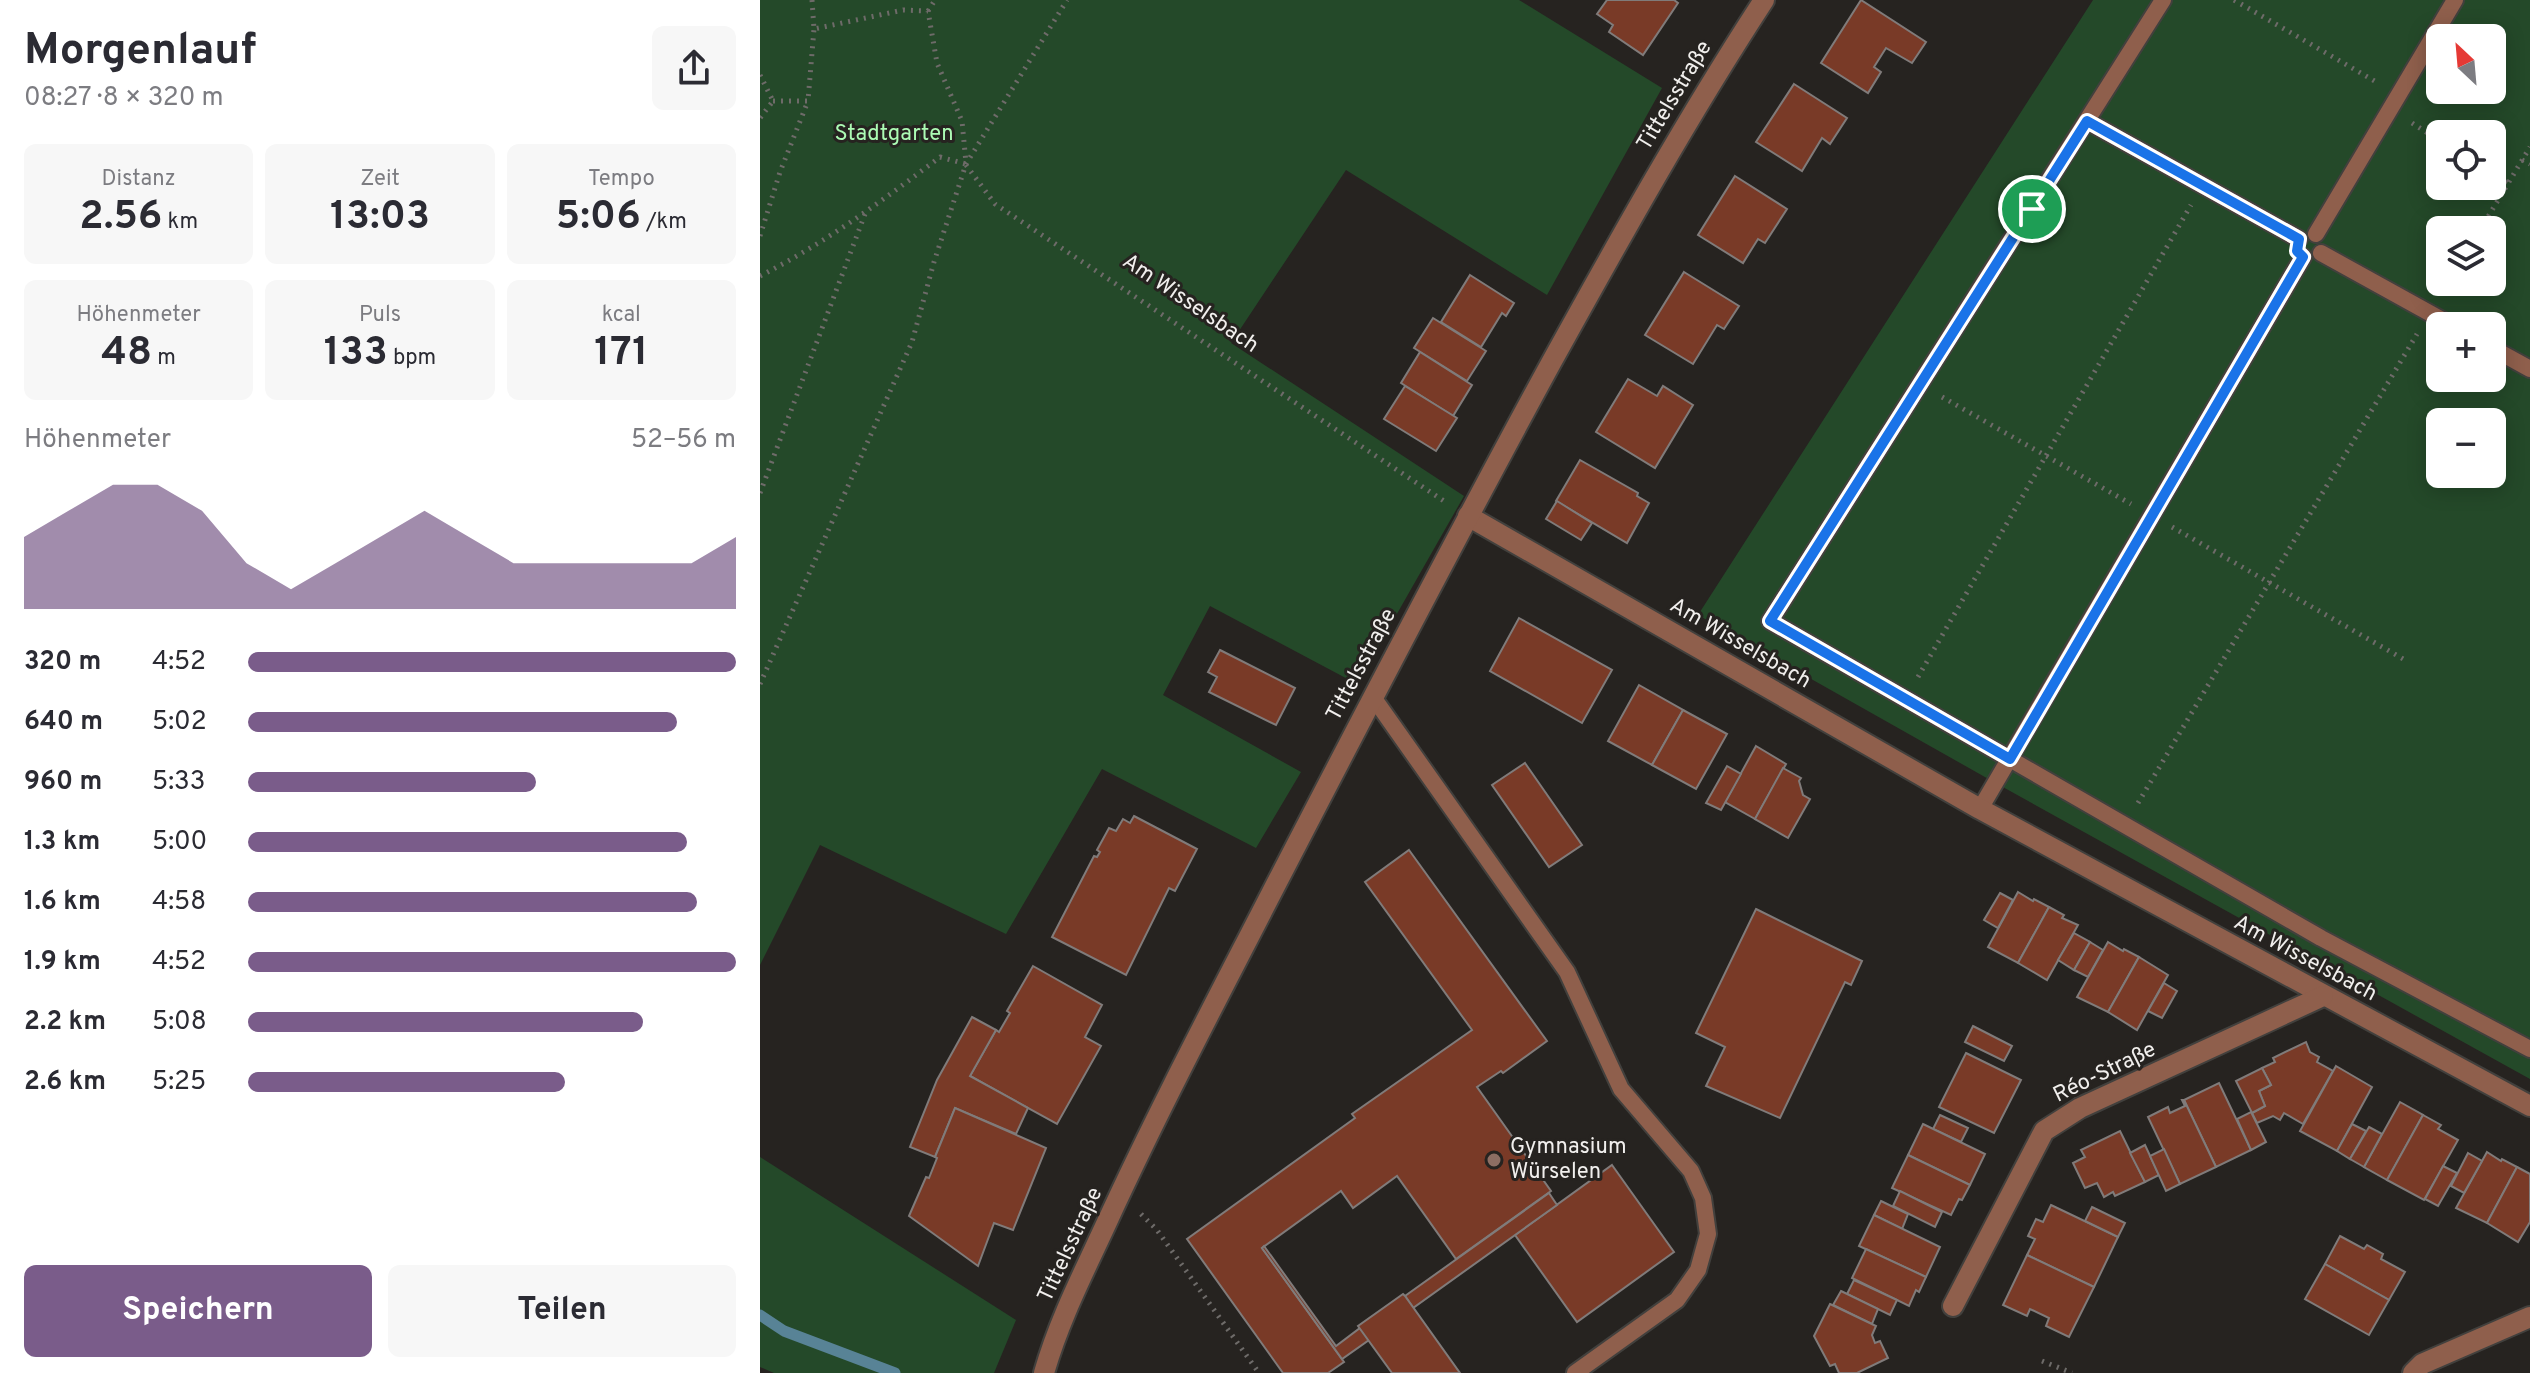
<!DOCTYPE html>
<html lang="de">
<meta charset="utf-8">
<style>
body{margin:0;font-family:Overpass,sans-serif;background:#f7f7f7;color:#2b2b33;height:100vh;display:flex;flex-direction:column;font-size:30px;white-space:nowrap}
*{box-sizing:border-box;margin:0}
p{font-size:26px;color:#7c7c81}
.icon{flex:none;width:44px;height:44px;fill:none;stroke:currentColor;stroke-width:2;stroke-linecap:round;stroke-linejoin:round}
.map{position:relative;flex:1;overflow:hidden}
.sheet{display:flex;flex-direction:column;background:#fff;width:760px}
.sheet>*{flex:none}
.needle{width:52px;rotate:334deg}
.controls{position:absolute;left:1666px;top:24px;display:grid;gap:16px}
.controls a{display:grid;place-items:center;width:80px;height:80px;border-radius:12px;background:#fff;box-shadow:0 4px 20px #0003;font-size:40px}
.pin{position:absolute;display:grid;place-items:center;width:68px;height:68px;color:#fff;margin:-34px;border:4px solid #fff;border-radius:50%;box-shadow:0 2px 8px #0007}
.round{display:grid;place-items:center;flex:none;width:84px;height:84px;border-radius:12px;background:#f7f7f7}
.overview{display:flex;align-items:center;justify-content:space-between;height:136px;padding:0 24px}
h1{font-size:44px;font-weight:700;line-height:60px}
.metrics{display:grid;grid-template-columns:repeat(3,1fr);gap:12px;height:136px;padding:8px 24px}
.metrics div{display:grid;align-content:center;border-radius:12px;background:#f7f7f7;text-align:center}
.metrics b{font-size:40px;font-weight:700}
.metrics small{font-size:22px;font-weight:400}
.metrics p{font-size:22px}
.chart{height:224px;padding:16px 24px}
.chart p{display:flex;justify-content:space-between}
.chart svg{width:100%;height:144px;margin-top:8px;fill:#7a5c8a;opacity:.7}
.action{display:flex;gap:16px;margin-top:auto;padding:16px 24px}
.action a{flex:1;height:92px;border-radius:12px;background:#7a5c8a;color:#fff;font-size:32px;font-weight:700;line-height:92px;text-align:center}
.action a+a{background:#f7f7f7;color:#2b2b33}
ul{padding:0 24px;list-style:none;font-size:26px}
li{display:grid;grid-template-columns:128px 96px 1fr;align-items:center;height:60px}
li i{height:20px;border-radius:10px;background:#7a5c8a}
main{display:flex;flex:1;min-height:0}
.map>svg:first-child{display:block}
.green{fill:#244929;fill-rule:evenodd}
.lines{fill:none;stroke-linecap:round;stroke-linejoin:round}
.stream{stroke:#588396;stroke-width:11}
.building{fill:#793a27;stroke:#807b7a;stroke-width:2}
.lane-casing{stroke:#42403d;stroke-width:20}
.street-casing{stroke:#42403d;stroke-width:24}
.path{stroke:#6e6b69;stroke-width:5;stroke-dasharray:2 6;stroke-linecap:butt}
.lane{stroke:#8f5f4c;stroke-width:16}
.street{stroke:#8f5f4c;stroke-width:20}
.route-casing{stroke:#fff;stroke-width:16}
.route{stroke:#1a73e8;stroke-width:10}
.education-dot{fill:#8d6e63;stroke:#262320;stroke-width:3}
.labels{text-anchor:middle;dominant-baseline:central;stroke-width:6;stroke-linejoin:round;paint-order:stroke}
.street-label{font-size:22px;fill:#f1efed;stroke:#262320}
.park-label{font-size:22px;fill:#acfbb4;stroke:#262320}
.poi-label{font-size:22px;fill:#f1efed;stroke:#262320;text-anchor:start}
</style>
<main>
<section class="sheet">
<div class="overview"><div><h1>Morgenlauf</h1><p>08:27 · 8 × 320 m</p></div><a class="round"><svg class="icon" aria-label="share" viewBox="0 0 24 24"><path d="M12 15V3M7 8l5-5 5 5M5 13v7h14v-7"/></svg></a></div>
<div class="metrics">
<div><p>Distanz</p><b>2.56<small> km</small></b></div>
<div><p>Zeit</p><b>13:03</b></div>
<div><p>Tempo</p><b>5:06<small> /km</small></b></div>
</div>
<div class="metrics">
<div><p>Höhenmeter</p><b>48<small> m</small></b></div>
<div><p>Puls</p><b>133<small> bpm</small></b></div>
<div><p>kcal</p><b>171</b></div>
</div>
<div class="chart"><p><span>Höhenmeter</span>52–56 m</p>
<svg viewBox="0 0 160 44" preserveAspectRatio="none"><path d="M0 44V22L10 14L20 6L30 6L40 14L50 30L60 38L70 30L80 22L90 14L100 22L110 30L120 30L130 30L140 30L150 30L160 22V44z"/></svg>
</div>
<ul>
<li><b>320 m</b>4:52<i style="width:100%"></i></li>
<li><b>640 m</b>5:02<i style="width:88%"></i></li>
<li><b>960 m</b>5:33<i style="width:59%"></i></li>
<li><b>1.3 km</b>5:00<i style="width:90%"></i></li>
<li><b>1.6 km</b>4:58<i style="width:92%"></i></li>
<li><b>1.9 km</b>4:52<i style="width:100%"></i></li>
<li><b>2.2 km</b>5:08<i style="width:81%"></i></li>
<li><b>2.6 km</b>5:25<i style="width:65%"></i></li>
</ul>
<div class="action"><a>Speichern</a><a>Teilen</a></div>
</section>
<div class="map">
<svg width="1770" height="1373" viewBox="0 0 1770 1373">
<rect width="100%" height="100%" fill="#262320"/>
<!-- green -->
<g class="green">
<polygon points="0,0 759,0 902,88 787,295 586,170 471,343 704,496 597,684 450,606 403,695 541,772 496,848 342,769 246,934 60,845 0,965"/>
<path d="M1333,0H1770V1079L1232,781L938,615ZM1680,38H1732V90H1680ZM1680,134H1732V186H1680ZM1680,230H1732V282H1680ZM1680,326H1732V378H1680ZM1680,422H1732V474H1680Z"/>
<polygon points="0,1157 256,1320 234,1373 14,1373 0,1367"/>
</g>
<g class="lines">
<!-- stream -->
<polyline class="stream" points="0,1315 24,1331 135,1373"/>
</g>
<!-- building -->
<g class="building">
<polygon points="847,0 914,0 918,3 883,55 849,32 853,25 837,14"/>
<polygon points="1101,0 1166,42 1152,63 1126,48 1114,67 1121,72 1108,93 1061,63"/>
<polygon points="1034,84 1087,118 1070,144 1062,138 1042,171 996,142"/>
<polygon points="975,176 1027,209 1005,243 998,239 983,263 938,235"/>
<polygon points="924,272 979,306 964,329 957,325 933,364 885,335"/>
<polygon points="710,275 754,303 746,316 742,313 721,347 681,322"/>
<polygon points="673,318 726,351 707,381 654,348"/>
<polygon points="660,352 712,385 693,416 641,383"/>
<polygon points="868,379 897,396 903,386 933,405 895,468 836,432"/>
<polygon points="645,386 697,418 676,451 624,419"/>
<polygon points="820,460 878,493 877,496 889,503 867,543 796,501"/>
<polygon points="797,501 832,523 821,540 786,519"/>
<polygon points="759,618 852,670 822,723 730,671"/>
<polygon points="460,650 535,688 516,725 449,692 457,677 448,672"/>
<polygon points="879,685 923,710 892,765 848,741"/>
<polygon points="923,710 967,734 936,789 892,765"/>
<polygon points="996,746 1026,764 995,819 965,802"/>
<polygon points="765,763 822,845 789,867 732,785"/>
<polygon points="967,766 981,774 961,810 946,803"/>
<polygon points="1023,768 1041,778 1039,781 1043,795 1050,799 1028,838 995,819"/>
<polygon points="374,816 437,849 415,891 409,888 366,975 292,937 334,856 337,857 340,852 337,850 349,828 356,831 363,819 370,823"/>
<polygon points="649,850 787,1041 743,1073 741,1071 717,1087 791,1191 696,1259 637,1176 593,1208 581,1191 502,1248 584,1362 568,1373 523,1373 427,1239 595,1118 592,1114 712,1030 605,882"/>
<polygon points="1258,892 1273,901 1274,899 1289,907 1258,963 1228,947"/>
<polygon points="1240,893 1253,900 1238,928 1224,920"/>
<polygon points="1289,907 1304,915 1302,918 1318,925 1287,980 1258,963"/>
<polygon points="996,909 1102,961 1091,985 1085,982 1020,1118 946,1086 965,1047 936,1033"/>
<polygon points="1314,933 1330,942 1314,970 1298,960"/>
<polygon points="1330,942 1343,950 1328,977 1314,970"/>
<polygon points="1348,942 1363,951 1364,949 1379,957 1348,1012 1317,997"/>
<polygon points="1379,957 1408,975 1377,1030 1348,1012"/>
<polygon points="273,966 342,1005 325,1037 341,1046 297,1124 210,1076 236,1030 239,1032 250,1013 247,1011"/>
<polygon points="1404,983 1417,991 1402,1018 1388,1011"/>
<polygon points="212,1017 236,1030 210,1076 268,1108 256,1134 195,1108 175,1157 150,1147 177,1080"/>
<polygon points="1213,1026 1252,1046 1244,1061 1205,1042"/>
<polygon points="1546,1042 1550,1052 1559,1057 1557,1062 1573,1071 1543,1124 1524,1113 1520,1120 1513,1116 1497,1123 1492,1113 1505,1106 1499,1091 1511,1085 1502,1068 1515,1062 1513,1058"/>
<polygon points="1206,1053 1261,1080 1234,1133 1179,1107"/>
<polygon points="1576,1066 1612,1087 1577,1151 1540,1131"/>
<polygon points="1502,1068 1511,1085 1499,1091 1505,1106 1492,1113 1476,1081"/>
<polygon points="1459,1083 1491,1150 1456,1167 1424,1100"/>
<polygon points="1422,1100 1424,1100 1456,1167 1420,1184 1388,1117 1408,1107 1410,1113 1425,1106"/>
<polygon points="1640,1102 1663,1115 1627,1180 1604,1167"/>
<polygon points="195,1108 286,1148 253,1230 234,1223 218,1266 149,1216 166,1177 169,1178 177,1158 175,1157"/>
<polygon points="1491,1112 1506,1142 1491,1150 1477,1119"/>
<polygon points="1180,1115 1208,1128 1201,1142 1173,1129"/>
<polygon points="1663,1115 1681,1125 1678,1129 1698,1140 1664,1200 1627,1180"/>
<polygon points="1163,1124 1225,1154 1210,1185 1148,1155"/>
<polygon points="1592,1124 1606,1131 1590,1159 1577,1151"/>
<polygon points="1609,1127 1622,1134 1604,1167 1590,1159"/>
<polygon points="1360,1131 1385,1182 1355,1196 1353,1192 1344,1197 1337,1183 1325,1188 1313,1163 1325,1157 1321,1150"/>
<polygon points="1385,1145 1399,1175 1385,1182 1370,1153"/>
<polygon points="1404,1149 1420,1184 1406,1191 1390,1156"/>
<polygon points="1727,1152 1741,1161 1742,1159 1757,1167 1727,1223 1696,1208"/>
<polygon points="1708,1153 1722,1161 1704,1193 1691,1186"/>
<polygon points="1148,1155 1210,1185 1202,1200 1199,1199 1191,1215 1132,1188"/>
<polygon points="852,1165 914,1252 817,1322 755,1235"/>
<polygon points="1683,1166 1697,1173 1678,1206 1665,1199"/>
<polygon points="1757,1167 1770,1174 1770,1222 1758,1242 1727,1223"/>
<polygon points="1140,1191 1182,1212 1175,1227 1133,1206"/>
<polygon points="789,1193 797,1205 653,1308 645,1296"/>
<polygon points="1121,1201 1148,1214 1142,1229 1114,1215"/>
<polygon points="1291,1205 1358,1237 1334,1287 1267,1255 1275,1239 1268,1236 1276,1219 1283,1222"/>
<polygon points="1332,1207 1365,1223 1358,1237 1325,1221"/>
<polygon points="1114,1215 1180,1247 1166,1277 1099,1246"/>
<polygon points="1580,1236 1604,1249 1607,1245 1623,1254 1621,1259 1645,1272 1629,1300 1565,1264"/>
<polygon points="504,1246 576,1346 600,1328 609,1340 582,1359 502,1248"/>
<polygon points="1106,1249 1166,1277 1159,1292 1156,1290 1149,1306 1092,1278"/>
<polygon points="1267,1255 1334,1287 1309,1337 1286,1326 1289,1318 1270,1309 1267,1316 1243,1305"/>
<polygon points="1565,1264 1629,1300 1609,1335 1545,1299"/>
<polygon points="1094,1280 1137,1300 1130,1315 1087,1294"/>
<polygon points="1081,1291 1118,1309 1112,1324 1073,1305"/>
<polygon points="643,1294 645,1296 700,1373 632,1373 598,1326"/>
<polygon points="1070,1304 1116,1326 1112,1335 1115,1343 1120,1341 1128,1358 1097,1373 1079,1373 1075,1364 1070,1366 1054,1336"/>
</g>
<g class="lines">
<!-- lane casing -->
<g class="lane-casing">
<g id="lane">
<polyline points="1403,0 1010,621 1561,938 1770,1049"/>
<polyline points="1327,121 1539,239"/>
<polyline points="1556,234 1695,0"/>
<polyline points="1561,253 1693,326"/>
<polyline points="1732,348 1770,369"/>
<polyline points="613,697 807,972 861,1089 931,1171 943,1198 948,1234 938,1270 917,1300 815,1373"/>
<polyline points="1220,809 1543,257"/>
</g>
</g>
<!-- street casing -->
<g class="street-casing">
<g id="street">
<polyline points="708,516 1220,809 1770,1106"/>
<polyline points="1193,1306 1284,1131 1320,1108 1563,996"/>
<path d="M284,1373C299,1320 324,1272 347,1222C398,1111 455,1003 511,894C603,716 695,539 791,363C859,240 927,118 1004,0"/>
<polyline points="1653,1373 1662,1364 1770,1317"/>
</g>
</g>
<!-- path -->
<g class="path">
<polyline points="52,0 54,29 143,10 168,11 177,63 202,121 206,163"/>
<polyline points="1474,0 1618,83"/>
<polyline points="168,11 175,0"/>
<polyline points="0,75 13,101 0,118"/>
<polyline points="13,101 48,101 54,29"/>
<polyline points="1652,123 1680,141"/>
<polyline points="1762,160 1770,164"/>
<polyline points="206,165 235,204 687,503"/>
<polyline points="1732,173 1748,183"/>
<polyline points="1720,230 1770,147"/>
<polyline points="0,236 20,172 48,101"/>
<path d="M0,276C65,243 122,201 180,157L206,164"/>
<polyline points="1683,291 1689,282"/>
<polyline points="1182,397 1371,504"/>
<polyline points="0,493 105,214"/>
<polyline points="1412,527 1645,660"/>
<polyline points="1158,677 1431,205"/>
<polyline points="0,684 152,342 174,262 206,164 307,0"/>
<polyline points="1378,803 1657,334"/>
<polyline points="381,1214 397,1230 499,1373"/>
<polyline points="1282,1361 1312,1373"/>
</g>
<!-- lane -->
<use href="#lane" class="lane"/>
<!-- street -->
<use href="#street" class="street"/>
</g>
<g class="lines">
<!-- route casing -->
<g class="route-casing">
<polygon id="route" points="1327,121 1539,239 1537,251 1543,257 1250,759 1010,621"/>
</g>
<!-- route -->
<use href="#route" class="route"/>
</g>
<!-- markers -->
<circle class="education-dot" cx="734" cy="1160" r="8"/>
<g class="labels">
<!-- street labels -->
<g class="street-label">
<text transform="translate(915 96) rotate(-59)">Tittelsstraße</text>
<text transform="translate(430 304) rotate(34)">Am Wisselsbach</text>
<text transform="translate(980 644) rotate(30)">Am Wisselsbach</text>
<text transform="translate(602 665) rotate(-62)">Tittelsstraße</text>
<text transform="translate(1545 959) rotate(28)">Am Wisselsbach</text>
<text transform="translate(1345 1073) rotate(-26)">Réo-Straße</text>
<text transform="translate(311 1245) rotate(-65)">Tittelsstraße</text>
</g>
<!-- park labels -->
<g class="park-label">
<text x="134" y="134">Stadtgarten</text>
</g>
<!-- poi labels -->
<g class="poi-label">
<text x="750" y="1147">Gymnasium<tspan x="750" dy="25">Würselen</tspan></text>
</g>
</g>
</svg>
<div class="controls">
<a><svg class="needle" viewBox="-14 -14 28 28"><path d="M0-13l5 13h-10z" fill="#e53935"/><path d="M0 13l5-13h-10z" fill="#7c7c81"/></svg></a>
<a><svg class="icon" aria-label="locate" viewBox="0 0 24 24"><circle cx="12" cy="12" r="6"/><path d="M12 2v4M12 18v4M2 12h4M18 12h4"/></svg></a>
<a><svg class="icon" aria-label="layers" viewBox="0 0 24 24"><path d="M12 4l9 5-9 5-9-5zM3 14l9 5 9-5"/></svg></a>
<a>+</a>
<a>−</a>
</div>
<div class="pin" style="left:1272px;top:209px;background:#1e9e55"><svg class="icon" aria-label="arrive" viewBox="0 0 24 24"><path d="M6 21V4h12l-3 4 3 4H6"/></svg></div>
</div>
</main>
